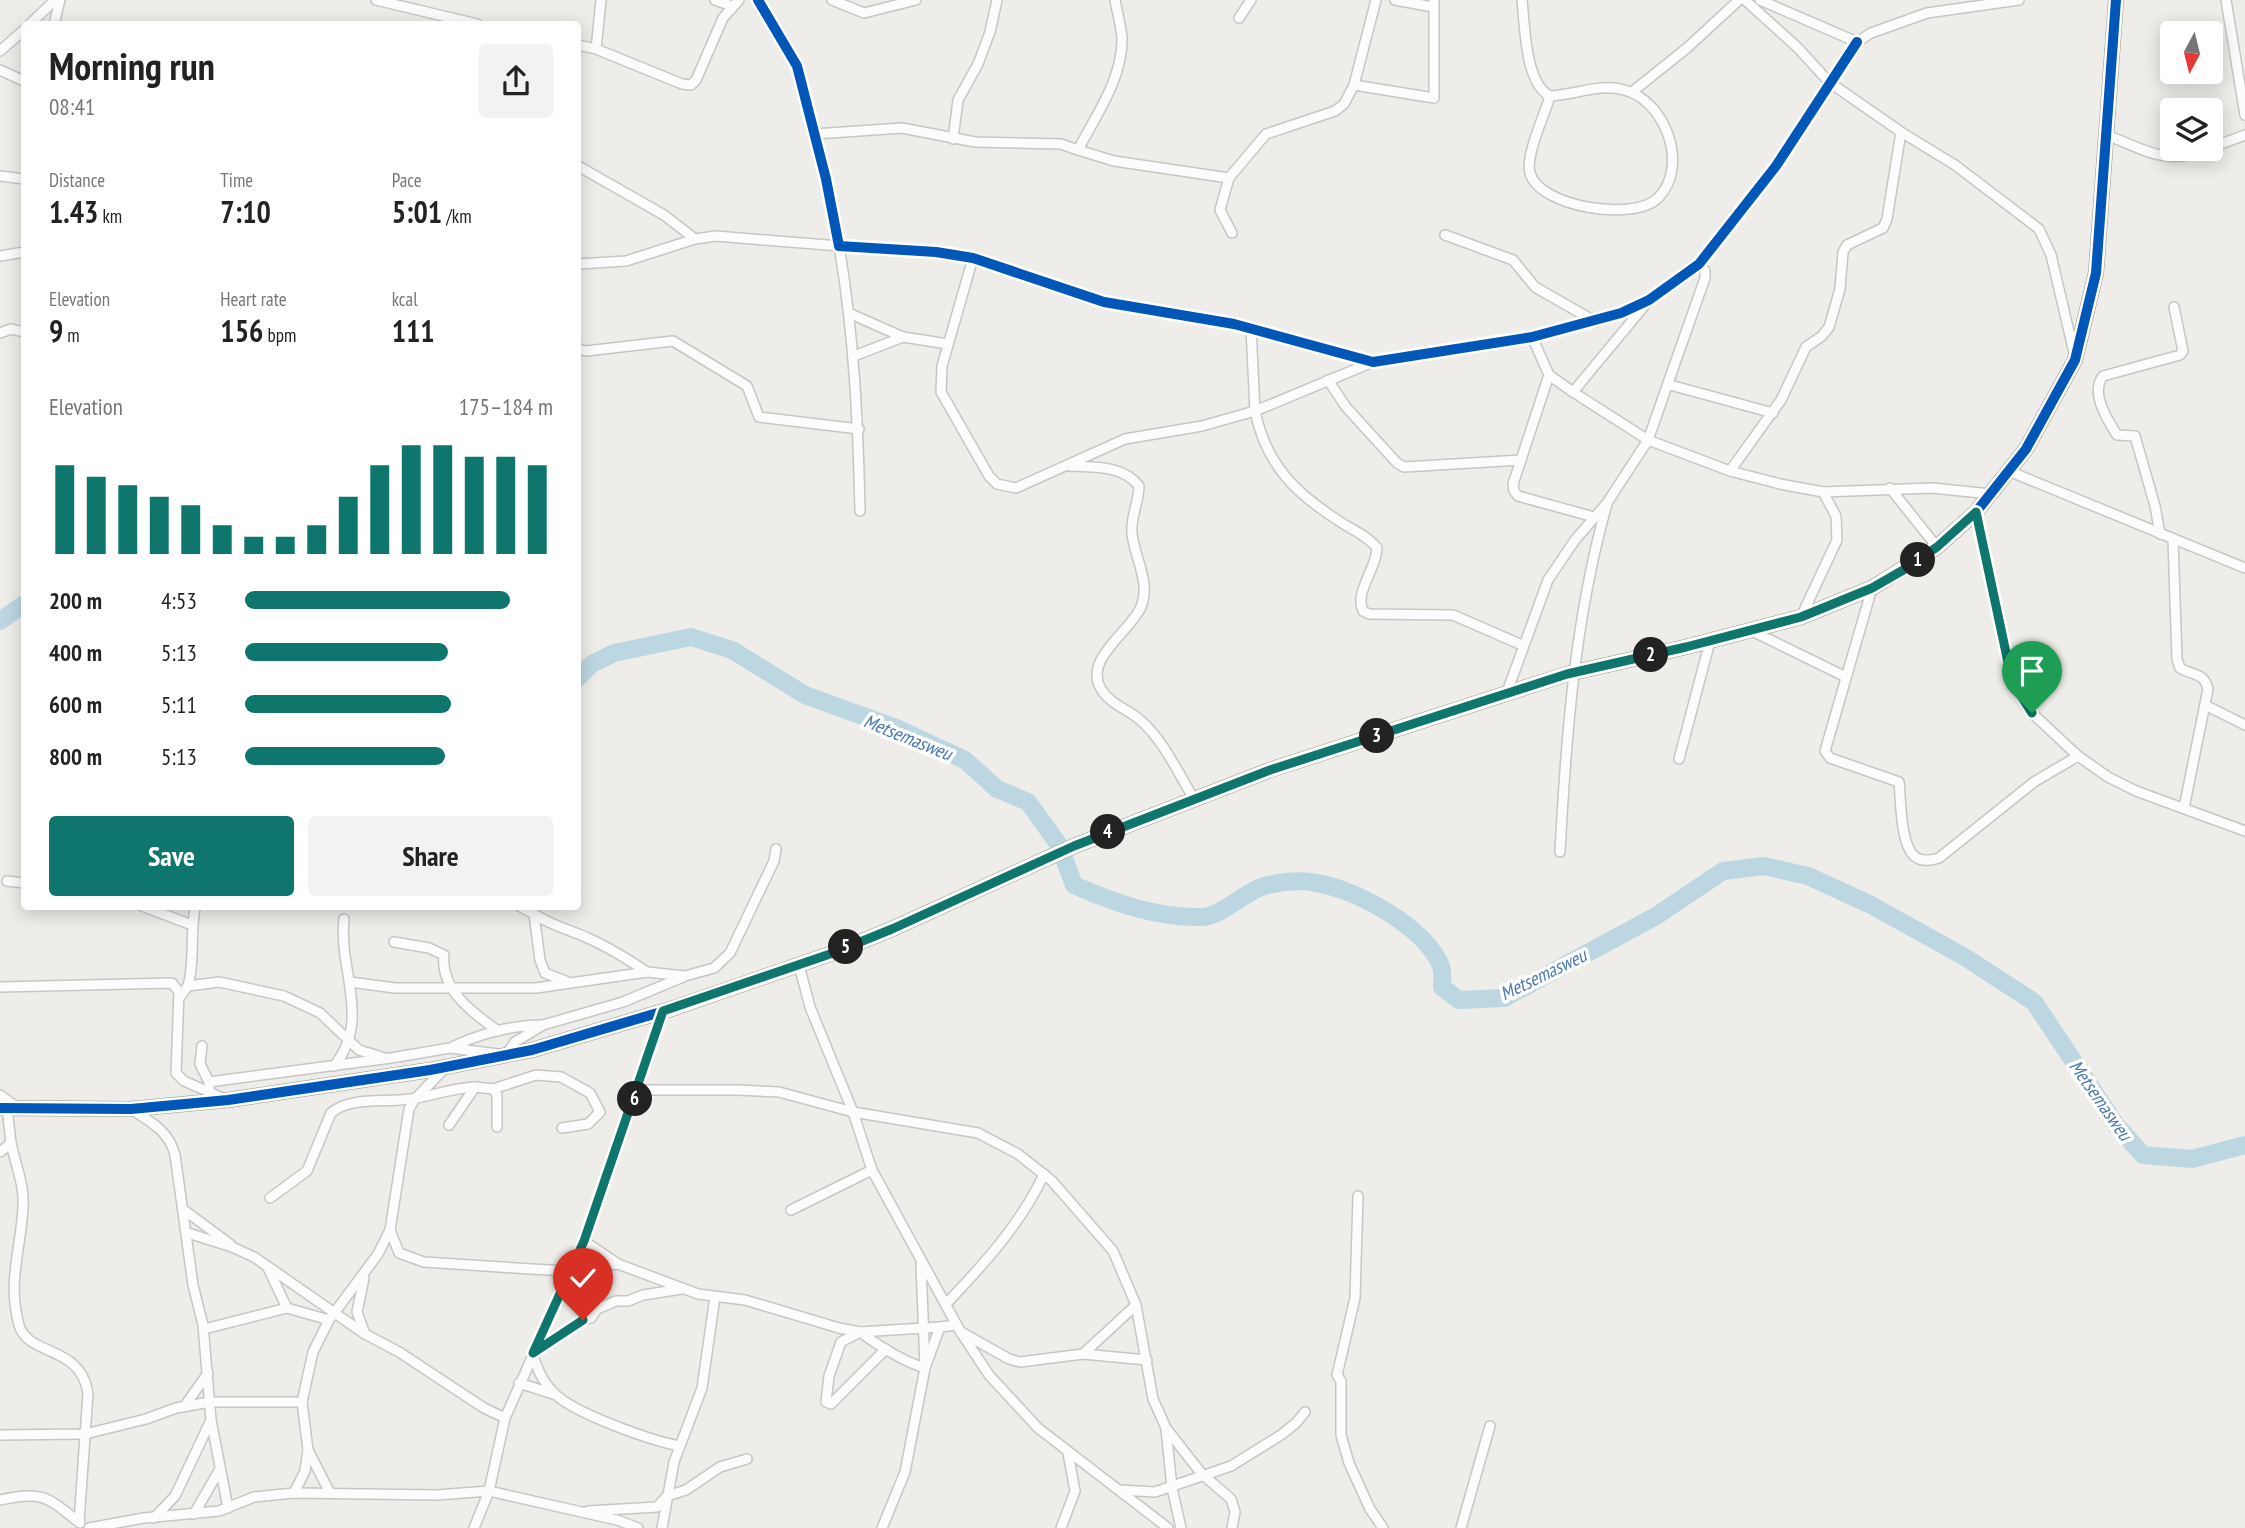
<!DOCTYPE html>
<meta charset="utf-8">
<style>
body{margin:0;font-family:"PT Sans Narrow",sans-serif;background:#f2f2f2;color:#222;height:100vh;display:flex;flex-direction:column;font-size:26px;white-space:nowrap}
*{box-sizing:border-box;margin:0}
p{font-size:23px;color:#767676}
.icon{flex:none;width:38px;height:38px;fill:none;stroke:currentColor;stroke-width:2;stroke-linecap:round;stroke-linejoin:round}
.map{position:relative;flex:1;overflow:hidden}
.sheet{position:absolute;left:21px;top:21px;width:560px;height:889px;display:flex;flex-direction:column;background:#fff;border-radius:7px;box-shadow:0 4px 18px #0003}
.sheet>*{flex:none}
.needle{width:46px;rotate:187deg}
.buttons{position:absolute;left:2160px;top:21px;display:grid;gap:14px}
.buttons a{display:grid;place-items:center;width:63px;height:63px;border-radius:7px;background:#fff;box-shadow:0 4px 18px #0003;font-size:35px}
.pin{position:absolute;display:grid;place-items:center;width:60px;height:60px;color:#fff;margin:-72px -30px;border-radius:50% 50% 50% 0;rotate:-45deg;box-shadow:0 0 7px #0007}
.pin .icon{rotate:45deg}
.km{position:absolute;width:35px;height:35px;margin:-18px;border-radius:50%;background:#222;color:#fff;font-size:19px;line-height:35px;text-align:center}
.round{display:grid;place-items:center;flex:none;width:74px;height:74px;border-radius:7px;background:#f2f2f2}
.summary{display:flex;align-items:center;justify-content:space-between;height:119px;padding:0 28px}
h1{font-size:38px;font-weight:600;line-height:52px}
.figures{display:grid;grid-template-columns:repeat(3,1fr);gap:10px;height:119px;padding:7px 28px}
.figures div{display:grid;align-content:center}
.figures b{font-size:30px;font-weight:600}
.figures small{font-size:19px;font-weight:400}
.figures p{font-size:19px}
.chart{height:196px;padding:14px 28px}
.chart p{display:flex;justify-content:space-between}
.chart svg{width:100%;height:126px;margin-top:7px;stroke:#0f766e;stroke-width:6}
.primary-button{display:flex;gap:14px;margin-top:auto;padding:14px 28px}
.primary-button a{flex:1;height:80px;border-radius:7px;background:#0f766e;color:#fff;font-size:28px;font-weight:600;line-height:80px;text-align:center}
.primary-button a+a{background:#f2f2f2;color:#222}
ul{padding:0 28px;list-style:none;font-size:23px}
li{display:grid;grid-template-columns:112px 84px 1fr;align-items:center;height:52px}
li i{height:18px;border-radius:9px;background:#0f766e}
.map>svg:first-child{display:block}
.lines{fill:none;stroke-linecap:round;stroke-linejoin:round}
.river{stroke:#bcd7e1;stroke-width:18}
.street-casing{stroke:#c7c6c5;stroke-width:12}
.secondary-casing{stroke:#959980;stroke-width:16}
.street{stroke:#fcfcfc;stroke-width:9}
.secondary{stroke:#f3f4ec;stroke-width:12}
.cycleway-casing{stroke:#fff;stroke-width:15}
.cycleway{stroke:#0057b8;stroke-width:10}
.route-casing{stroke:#fff;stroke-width:14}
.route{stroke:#0f766e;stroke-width:9}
.labels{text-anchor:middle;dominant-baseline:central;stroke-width:7;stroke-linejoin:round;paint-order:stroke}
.water-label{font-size:19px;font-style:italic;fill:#4a78b2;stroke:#fff}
</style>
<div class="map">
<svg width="2245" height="1528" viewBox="0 0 2245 1528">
<rect width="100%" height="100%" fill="#eeede9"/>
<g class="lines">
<!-- river -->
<g class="river">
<polyline points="0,621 24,604"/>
<path d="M578,678L592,664L614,653L691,637L732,650L805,695L896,728L965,760L997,789L1028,802L1059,845L1074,885C1114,903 1157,918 1202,917C1221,917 1248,889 1268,885C1282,882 1302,880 1316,883C1356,889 1425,927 1441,966C1443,972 1442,981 1442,987L1459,1000L1504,998L1656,916L1723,871L1764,866L1808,876L1871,905L1963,956L2034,1002L2116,1125L2143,1155L2192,1159L2245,1145"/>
</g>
<!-- street casing -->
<g class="street-casing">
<g id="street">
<polyline points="376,0 477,24"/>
<polyline points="715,0 732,6"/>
<polyline points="758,0 797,66 826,179 839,246 936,252 973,258 1104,302 1234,324 1373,362 1532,337 1621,313 1649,300 1699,264 1776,166 1857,42"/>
<polyline points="832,0 864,13 916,0"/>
<path d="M1115,0C1117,12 1121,25 1122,38C1123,78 1096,115 1078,150L1114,161L1229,178"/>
<polyline points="1395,0 1433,7"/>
<path d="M1522,0C1525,27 1525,83 1550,96C1575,95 1600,83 1624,90C1665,100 1690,166 1658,198C1634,222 1539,207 1530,173C1525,156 1545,114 1550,96"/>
<polyline points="1760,0 1857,42 1871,33 1927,13 2019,0"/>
<polyline points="2226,0 2245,115"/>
<polyline points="1239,18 1251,0"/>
<polyline points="30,24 55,0"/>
<polyline points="54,24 60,0"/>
<polyline points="578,45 596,49 682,84 691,85 696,80 723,18 739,0"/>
<polyline points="596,49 601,0"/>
<polyline points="0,51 24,30"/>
<polyline points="0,70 24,81"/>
<polyline points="1354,85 1376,0"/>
<polyline points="1632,92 1687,48 1739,0"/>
<polyline points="1901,132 1955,165 2039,229 2051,255 2075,357"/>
<polyline points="815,134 902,128 975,142 1061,144 1078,150"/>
<path d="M2107,135C2147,151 2166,166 2209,149"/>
<polyline points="953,139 958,100 978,64 990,32 997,0"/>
<polyline points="2210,148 2245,135"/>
<polyline points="578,166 664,215 695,239"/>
<polyline points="0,176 24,179"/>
<polyline points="1232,233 1220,210 1229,178 1266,134 1335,111 1344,104 1354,85 1434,98 1434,0"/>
<polyline points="1445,235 1513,260 1535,287 1596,322"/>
<polyline points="0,256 24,252"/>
<path d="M973,258L942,366L941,392L989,476L997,484L1016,488L1125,439L1202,426L1255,411C1266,465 1296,494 1342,523C1353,530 1369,537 1377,548C1377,568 1354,592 1363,611L1369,614L1453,615L1522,645"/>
<path d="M578,264L626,261L695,239L716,236L839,246C854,334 858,421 860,511"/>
<polyline points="1646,304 1573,392 1648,440 1730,471 1780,484 1823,492 1932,488 1991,494"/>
<polyline points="851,314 903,337 854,356"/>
<polyline points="1251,328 1255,411 1373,362"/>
<polyline points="0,333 11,329 24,332"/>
<polyline points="903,337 948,344"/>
<polyline points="1532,337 1549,375 1573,392"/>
<polyline points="578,349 586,351 673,341 747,386 759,417 859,429"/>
<polyline points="1549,375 1513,484 1514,491 1518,496 1594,517"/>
<polyline points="1328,380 1346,407 1397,463 1404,467 1521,460"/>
<polyline points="1670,385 1773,413"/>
<path d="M1069,466C1092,467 1123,465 1139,486C1139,502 1130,518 1132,534C1135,559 1151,583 1141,607C1130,632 1083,659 1101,689C1110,704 1127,709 1139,719C1163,739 1178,773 1194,799"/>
<polyline points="1730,471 1781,400 1806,347 1822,336 1829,327 1840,289 1843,252 1847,245 1883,228 1887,219 1901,132 1829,82 1798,48 1745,0"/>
<polyline points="2011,472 2245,568"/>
<polyline points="1890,488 1937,547"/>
<polyline points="1976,512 2012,681 2032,713 2078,756 2108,777 2136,791 2245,831"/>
<path d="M2160,534L2155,506L2135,436L2117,435C2107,419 2090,393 2103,376L2180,355L2183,351L2174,307"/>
<path d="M2173,540L2177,659L2180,668C2193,676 2204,672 2208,689L2184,808"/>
<path d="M1872,588L1825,751L1830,758L1899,782C1901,800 1900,849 1917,858C1924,862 1932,860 1939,858L2034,782L2078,756"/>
<polyline points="1801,617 1837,540 1836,516 1823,492"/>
<polyline points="1750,630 1846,677"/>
<polyline points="1507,692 1548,580 1575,540 1607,503 1648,440 1705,278 1705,271 1699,264"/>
<polyline points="2205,705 2245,725"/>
<polyline points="1679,759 1710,641"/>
<path d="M1560,852C1566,736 1575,617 1607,504"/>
<polyline points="7,881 24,883"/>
<polyline points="142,906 192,925"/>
<polyline points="519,906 534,914 540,960 545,973 568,982"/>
<path d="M534,914C552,926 571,930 590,939C610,948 629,960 647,972"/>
<path d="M394,942L429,948L444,955C440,990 473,1013 498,1031"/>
<polyline points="799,965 810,1007 853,1112 872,1170 960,1331 989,1375 1038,1428 1168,1528"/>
<polyline points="350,982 395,988 536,988 647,972 685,976 714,968 730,953 774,861 776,849"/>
<path d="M188,986C195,960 190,934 195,908"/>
<polyline points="0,987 172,983 179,992 176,1073 184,1081 227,1100"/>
<polyline points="179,998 188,986 219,982 284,996 320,1013 359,1050 382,1057"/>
<polyline points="543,1025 623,1002 683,977"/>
<polyline points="202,1046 200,1064 209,1082"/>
<path d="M334,1066C372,1019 338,971 344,919"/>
<polyline points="475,1087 493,1089 497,1095 497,1127"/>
<polyline points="493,1089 536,1075 561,1077 590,1093 600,1112 588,1124 562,1128"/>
<polyline points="638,1090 737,1090 779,1092 853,1112 978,1133 1018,1154 1052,1181 1113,1251 1136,1305 1153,1399 1166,1428 1190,1459 1202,1474 1231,1499 1235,1512 1232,1528"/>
<path d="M209,1092V1082L391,1058L450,1048L506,1055L515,1042L543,1025C512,1025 478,1034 450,1048"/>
<polyline points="0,1095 18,1108"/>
<path d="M131,1109C151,1122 169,1131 175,1155L193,1285L203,1325L211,1420L228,1508"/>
<path d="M11,1143C15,1163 25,1187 23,1207C21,1249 7,1282 19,1325C28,1357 80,1344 88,1393L79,1522"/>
<polyline points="0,1152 11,1143 7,1108"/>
<polyline points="1358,1196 1355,1298 1337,1375 1341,1381 1341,1435 1349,1463 1370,1509 1383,1528"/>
<path d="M270,1198L307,1171L331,1113C350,1096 386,1103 410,1099C432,1096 452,1088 475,1087L449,1125"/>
<polyline points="184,1210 230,1244"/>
<polyline points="791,1210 872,1170"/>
<polyline points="390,1230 399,1253 424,1262 531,1269 570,1271 618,1264 698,1294 745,1300 839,1328 860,1332 940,1327"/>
<polyline points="188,1233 232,1247 254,1257 365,1334 399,1352 484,1408 505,1418"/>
<polyline points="584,1241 618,1264"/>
<polyline points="268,1268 287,1308"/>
<polyline points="364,1278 357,1312 365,1334"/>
<path d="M946,1304C983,1265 1021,1224 1044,1174"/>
<polyline points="204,1329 287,1308 329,1320"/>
<polyline points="961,1332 1009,1359 1020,1362 1083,1354 1147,1360"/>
<path d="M886,1349L831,1404L826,1402L829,1376L841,1342L860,1332C879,1346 902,1361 925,1368L940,1327L956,1325"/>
<polyline points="1083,1354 1136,1305"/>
<polyline points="519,1383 553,1394"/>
<polyline points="184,1407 208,1373"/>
<polyline points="1166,1429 1172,1488 1181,1528"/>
<polyline points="0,1435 85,1434 146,1419 176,1408 210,1402 302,1402"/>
<path d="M679,1446C650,1440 572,1413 553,1392C542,1381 537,1368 532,1353L583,1320L591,1318L597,1309L616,1301H628L643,1295L682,1289"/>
<polyline points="308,1450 330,1493"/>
<polyline points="1119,1490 1155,1492 1231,1466 1281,1435 1296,1423 1305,1412"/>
<polyline points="294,1493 305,1471 308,1450 302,1402 313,1352 329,1320 378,1254 390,1230 409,1109 415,1099 445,1068"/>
<path d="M0,1500C43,1491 46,1496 80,1523"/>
<polyline points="588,1511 657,1507 667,1496 686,1490 720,1467 747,1459"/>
<polyline points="194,1514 220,1469"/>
<polyline points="154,1518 175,1496 211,1420"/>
<polyline points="89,1528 144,1518 219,1511 254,1497 294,1493 437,1495 489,1491 617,1520 638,1528"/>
<polyline points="474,1528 489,1491 505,1418 584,1241 663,1011"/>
<polyline points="662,1528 674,1462 702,1388 715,1297"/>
<polyline points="882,1528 905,1472 925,1368 921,1263"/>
<polyline points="1061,1528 1075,1491 1068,1453"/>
<polyline points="1461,1528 1490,1426"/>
</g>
</g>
<!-- secondary casing -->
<g class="secondary-casing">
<polyline id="secondary" points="0,1108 131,1109 228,1100 430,1070 532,1050 671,1009 833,953 892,929 1074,846 1270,770 1567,674 1686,647 1801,617 1872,588 1937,547 1976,512 2026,449 2075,360 2096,273 2116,0"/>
</g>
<!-- street -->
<use href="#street" class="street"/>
<!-- secondary -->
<use href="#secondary" class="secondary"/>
<!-- cycleway casing -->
<g class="cycleway-casing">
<g id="cycleway">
<polyline points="758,0 797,66 826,179 839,246 936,252 973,258 1104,302 1234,324 1373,362 1532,337 1621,313 1649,300 1699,264 1776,166 1857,42"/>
<polyline points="0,1108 131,1109 228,1100 430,1070 532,1050 671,1009 833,953 892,929 1074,846 1270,770 1567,674 1686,647 1801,617 1872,588 1937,547 1976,512 2026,449 2075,360 2096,273 2116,0"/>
</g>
</g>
<!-- cycleway -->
<use href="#cycleway" class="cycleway"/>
</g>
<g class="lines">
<!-- route casing -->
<g class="route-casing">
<polyline id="route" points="583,1320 533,1353 584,1241 663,1011 833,953 892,929 1074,846 1270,770 1567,674 1686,647 1801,617 1872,588 1905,569 1937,547 1976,512 2012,681 2032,713"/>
</g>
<!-- route -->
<use href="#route" class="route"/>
</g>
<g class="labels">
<!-- water labels -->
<g class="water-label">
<text transform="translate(908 737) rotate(22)">Metsemasweu</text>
<text transform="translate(1543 974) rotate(-26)">Metsemasweu</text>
<text transform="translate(2101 1100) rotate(55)">Metsemasweu</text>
</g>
</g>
</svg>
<div class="buttons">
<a><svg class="needle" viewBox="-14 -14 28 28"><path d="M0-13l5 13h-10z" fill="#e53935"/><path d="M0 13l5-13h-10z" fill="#767676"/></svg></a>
<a><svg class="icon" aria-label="layers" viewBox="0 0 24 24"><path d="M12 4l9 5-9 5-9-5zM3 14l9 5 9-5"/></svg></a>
</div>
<div class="pin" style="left:2032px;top:713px;background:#1e9e55"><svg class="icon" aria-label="arrive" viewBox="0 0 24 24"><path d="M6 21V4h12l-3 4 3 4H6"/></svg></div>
<div class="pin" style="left:583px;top:1320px;background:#d93025"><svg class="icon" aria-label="check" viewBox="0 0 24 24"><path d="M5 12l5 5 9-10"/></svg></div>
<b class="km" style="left:1918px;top:560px">1</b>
<b class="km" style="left:1651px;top:655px">2</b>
<b class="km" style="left:1377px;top:736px">3</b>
<b class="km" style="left:1108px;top:832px">4</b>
<b class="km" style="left:846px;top:947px">5</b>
<b class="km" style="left:635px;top:1099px">6</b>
<section class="sheet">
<div class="summary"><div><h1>Morning run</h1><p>08:41</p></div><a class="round"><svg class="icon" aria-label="share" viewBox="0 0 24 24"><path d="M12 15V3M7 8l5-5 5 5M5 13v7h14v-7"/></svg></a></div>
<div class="figures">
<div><p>Distance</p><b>1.43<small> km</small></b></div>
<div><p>Time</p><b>7:10</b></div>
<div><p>Pace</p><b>5:01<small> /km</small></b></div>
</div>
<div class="figures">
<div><p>Elevation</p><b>9<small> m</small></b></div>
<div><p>Heart rate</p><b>156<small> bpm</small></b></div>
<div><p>kcal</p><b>111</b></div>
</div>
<div class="chart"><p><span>Elevation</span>175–184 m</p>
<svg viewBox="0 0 160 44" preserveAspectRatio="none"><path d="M5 44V13M15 44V17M25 44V20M35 44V24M45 44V27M55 44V34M65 44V38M75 44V38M85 44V34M95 44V24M105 44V13M115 44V6M125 44V6M135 44V10M145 44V10M155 44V13"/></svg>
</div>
<ul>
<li><b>200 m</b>4:53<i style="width:86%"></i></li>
<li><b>400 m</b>5:13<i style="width:66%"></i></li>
<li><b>600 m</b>5:11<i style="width:67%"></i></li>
<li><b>800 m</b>5:13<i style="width:65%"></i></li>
</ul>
<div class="primary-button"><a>Save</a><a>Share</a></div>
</section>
</div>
